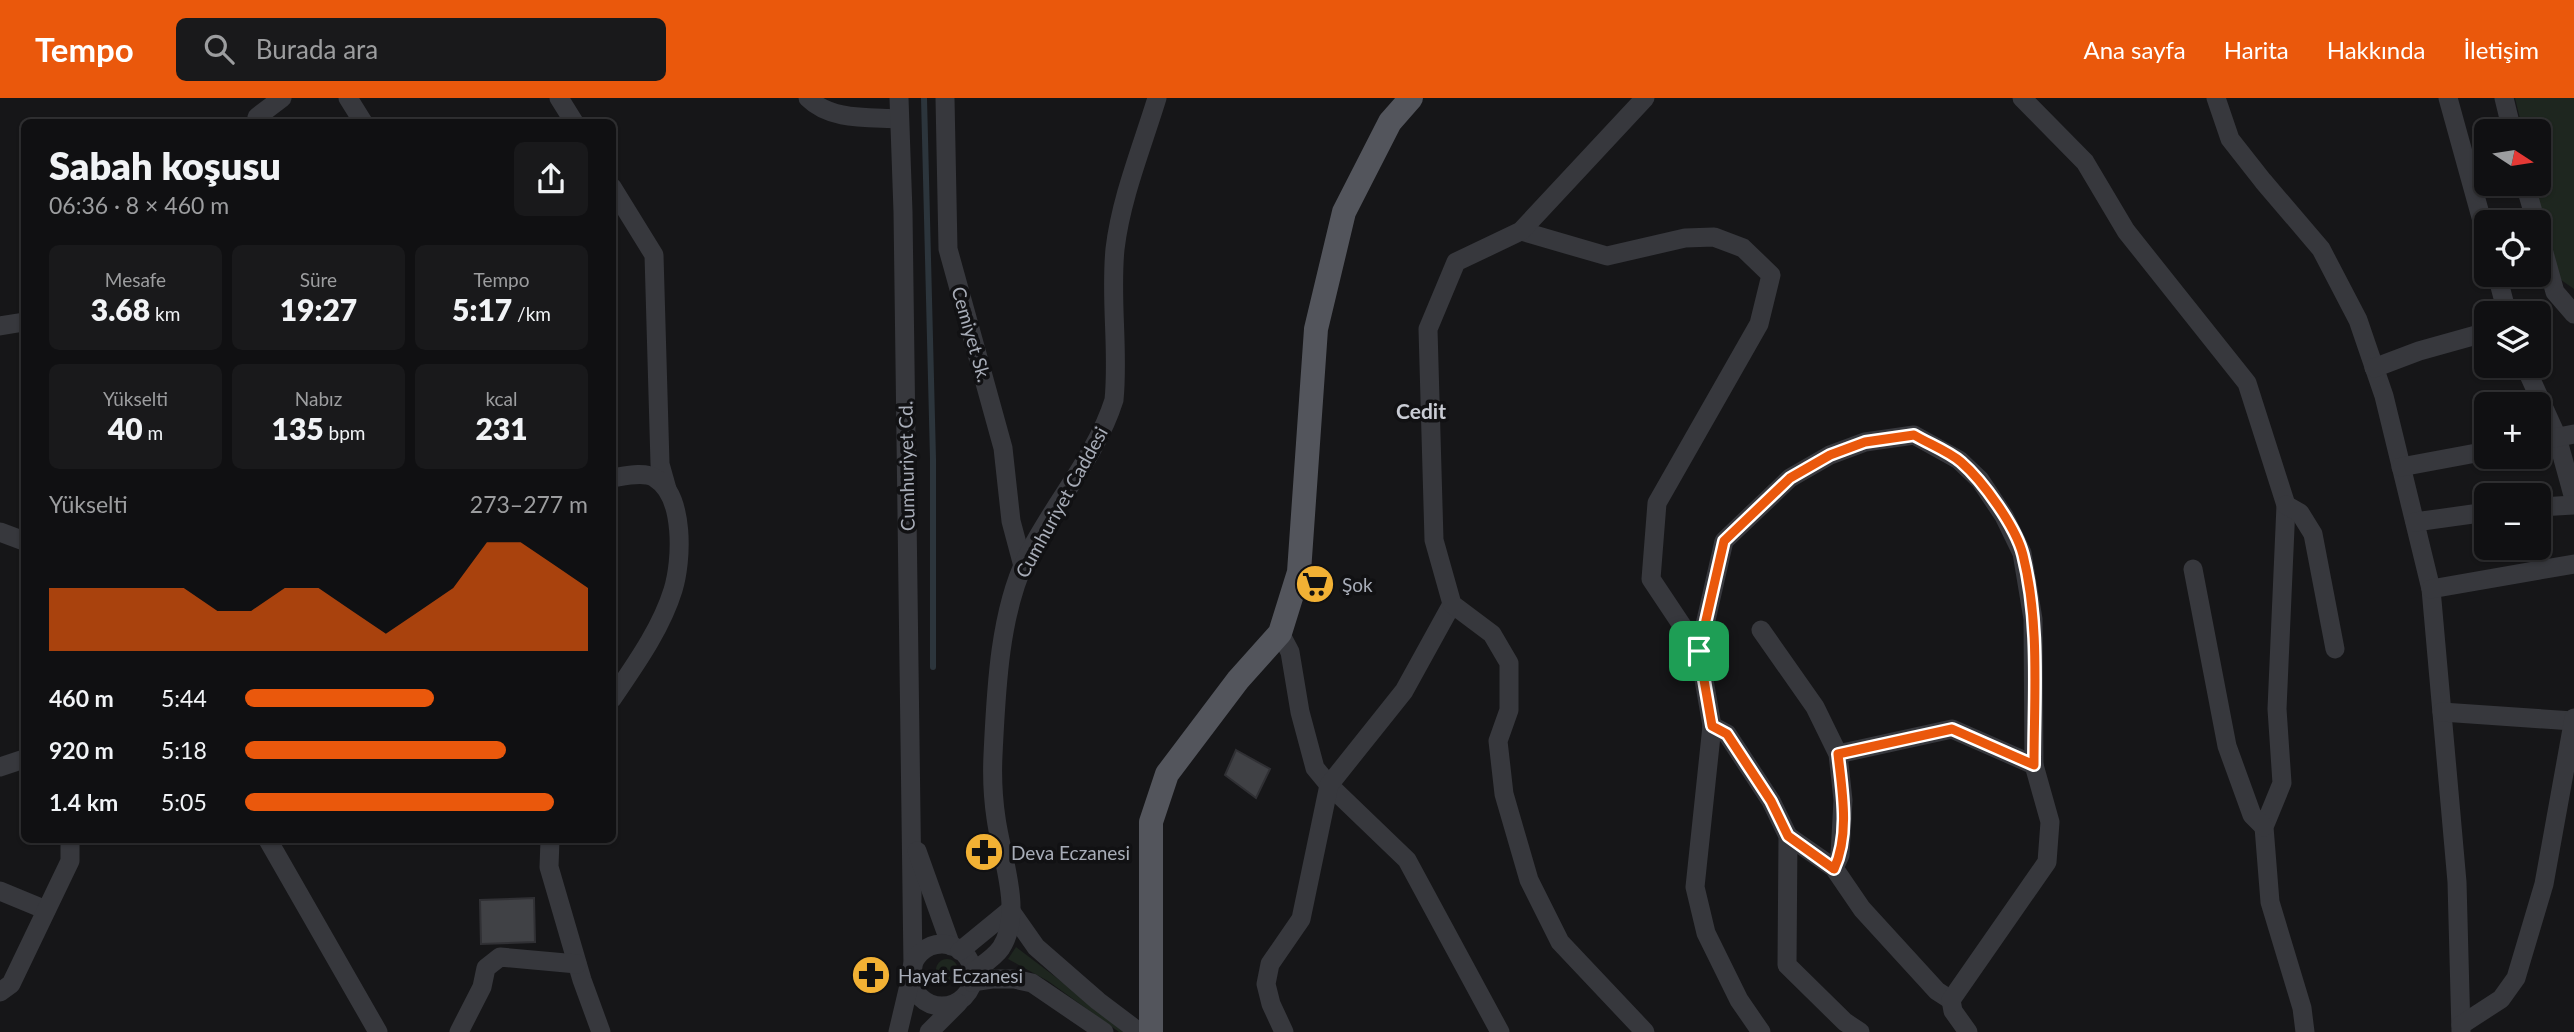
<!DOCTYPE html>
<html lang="tr">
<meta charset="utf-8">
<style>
body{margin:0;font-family:Lato,sans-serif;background:#19191b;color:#f1f3f6;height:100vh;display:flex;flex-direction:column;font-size:26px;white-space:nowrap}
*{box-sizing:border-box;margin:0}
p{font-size:23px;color:#9c9d9f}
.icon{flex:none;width:38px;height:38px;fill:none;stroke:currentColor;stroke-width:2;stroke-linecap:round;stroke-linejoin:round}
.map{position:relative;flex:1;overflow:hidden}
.drawer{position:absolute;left:21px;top:21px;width:595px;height:724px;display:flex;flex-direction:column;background:#101012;border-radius:10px;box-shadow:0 2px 5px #0004,0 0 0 2px #303032}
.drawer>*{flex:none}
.needle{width:46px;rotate:102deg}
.tools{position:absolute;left:2474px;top:21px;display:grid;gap:14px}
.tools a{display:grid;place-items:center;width:77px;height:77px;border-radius:10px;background:#101012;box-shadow:0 2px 5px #0004,0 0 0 2px #303032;font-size:35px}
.pin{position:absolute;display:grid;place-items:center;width:60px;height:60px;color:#fff;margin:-30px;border-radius:14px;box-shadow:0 4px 10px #0006}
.round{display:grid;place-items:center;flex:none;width:74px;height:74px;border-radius:10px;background:#19191b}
.overview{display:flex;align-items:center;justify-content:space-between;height:119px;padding:0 28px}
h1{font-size:38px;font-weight:800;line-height:52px}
.metrics{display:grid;grid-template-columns:repeat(3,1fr);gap:10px;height:119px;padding:7px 28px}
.metrics div{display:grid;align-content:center;border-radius:10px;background:#19191b;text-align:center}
.metrics b{font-size:30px;font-weight:800}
.metrics small{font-size:19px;font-weight:400}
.metrics p{font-size:19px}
.chart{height:196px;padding:14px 28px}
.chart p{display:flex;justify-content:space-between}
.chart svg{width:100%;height:126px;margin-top:7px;fill:#ea580c;opacity:.7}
ul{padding:0 28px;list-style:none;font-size:23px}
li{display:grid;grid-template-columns:112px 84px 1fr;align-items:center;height:52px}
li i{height:18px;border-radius:9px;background:#ea580c}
header{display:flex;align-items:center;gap:42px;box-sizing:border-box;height:98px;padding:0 35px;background:#ea580c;color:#fff}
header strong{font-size:33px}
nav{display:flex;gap:38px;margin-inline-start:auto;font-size:24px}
.search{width:490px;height:63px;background:#19191b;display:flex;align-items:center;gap:18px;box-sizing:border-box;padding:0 24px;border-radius:10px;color:#9c9d9f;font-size:26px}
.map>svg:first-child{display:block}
.green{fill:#1e261f}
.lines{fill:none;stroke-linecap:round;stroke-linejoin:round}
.stream{stroke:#2c353c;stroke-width:6}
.building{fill:#404145;stroke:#303034;stroke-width:2}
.minor{stroke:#37383d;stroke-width:19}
.major{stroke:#53555c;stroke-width:24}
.route-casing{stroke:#fff;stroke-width:14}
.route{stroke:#ea580c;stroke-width:9}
.labels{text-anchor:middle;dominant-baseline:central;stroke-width:7;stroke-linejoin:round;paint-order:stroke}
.street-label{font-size:19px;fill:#a8adb8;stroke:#111113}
.poi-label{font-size:19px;fill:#a8adb8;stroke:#111113;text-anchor:start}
.neighbourhood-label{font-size:21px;font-weight:bold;fill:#c9ccd4;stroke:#111113}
</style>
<header>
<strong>Tempo</strong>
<div class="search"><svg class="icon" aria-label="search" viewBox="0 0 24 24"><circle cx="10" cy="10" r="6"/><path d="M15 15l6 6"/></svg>Burada ara</div>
<nav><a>Ana sayfa</a><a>Harita</a><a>Hakkında</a><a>İletişim</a></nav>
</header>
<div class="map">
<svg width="2574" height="934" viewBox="0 0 2574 934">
<rect width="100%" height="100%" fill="#161618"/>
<!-- green -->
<g class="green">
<polygon points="2515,0 2574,0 2574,191 2554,177 2534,86 2539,86 2539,33 2523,33"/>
<polygon points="1016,849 1128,934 1119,934 1048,883 1008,861"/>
<circle cx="947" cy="872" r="11"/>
</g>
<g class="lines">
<!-- stream -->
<polyline class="stream" points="924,0 933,361 933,569"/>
</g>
<!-- building -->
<g class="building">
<polygon points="1236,652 1270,671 1256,700 1225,677"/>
<polygon points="534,800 535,844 481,846 480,802"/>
</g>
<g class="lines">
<!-- minor -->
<g class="minor">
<polyline points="348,0 363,24"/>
<polyline points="559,0 574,24"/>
<path d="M808,0C831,23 869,19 899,21"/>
<polyline points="899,0 903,114 913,869"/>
<polyline points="945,0 948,151 1003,350 1011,423 1023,468"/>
<polyline points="2022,0 2085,64 2126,133 2247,285 2286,407 2277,611 2282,685 2264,729 2270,804 2302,910 2305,934"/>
<polyline points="2216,0 2230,41 2263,83 2321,151 2358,222 2384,298 2431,491 2457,784 2461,934"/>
<polyline points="2448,0 2487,141"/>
<polyline points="2504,0 2512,33"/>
<polyline points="257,19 282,0"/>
<polyline points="2525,86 2536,124"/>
<polyline points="612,89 654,157 660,366 667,391"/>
<polyline points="1521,133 1607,158 1685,140 1714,139 1743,150 1771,177 1759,226 1657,405 1651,481 1699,553"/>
<polyline points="2539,137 2555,194 2574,216"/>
<polyline points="2497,177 2507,215"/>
<polyline points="0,228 24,224"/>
<polyline points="2525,268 2557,339 2574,401"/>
<polyline points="2374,270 2419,253 2487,234"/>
<polyline points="2539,343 2574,336"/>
<polyline points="2401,369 2487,353"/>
<path d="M612,380C625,378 644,373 655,380C685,398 682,463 673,492C661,531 635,567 612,601"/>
<polyline points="2286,407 2300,415 2313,436 2335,551"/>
<polyline points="2539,409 2574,407"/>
<polyline points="2415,424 2487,414"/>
<polyline points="0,434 24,443"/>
<polyline points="2193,471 2227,648 2252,717 2264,729"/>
<polyline points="2431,491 2574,466"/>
<polyline points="1761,532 1815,609 1838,656 1843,702 1840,757 1834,770"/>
<polyline points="1280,535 1290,554 1300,614 1315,670 1329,687 1407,762 1500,934"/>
<polyline points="2442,614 2573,623"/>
<polyline points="1712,628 1727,636 1771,703 1788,738 1787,867 1845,924 1860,934"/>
<polyline points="1838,656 1952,631 2034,667"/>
<polyline points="0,669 24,661"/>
<polyline points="1788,738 1834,770 1862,811 1937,893 1951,902"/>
<polyline points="268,742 378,934"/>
<polyline points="550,742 549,769 582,882 601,934"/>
<polyline points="917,753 951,848"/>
<polyline points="0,793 46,812"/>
<polyline points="1010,812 1036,849 1098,903 1139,934"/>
<circle cx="942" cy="877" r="31"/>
<polyline points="960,853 1010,812"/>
<path d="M973,874C982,867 994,860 1001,850C1024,814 1001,759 996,720C993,700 992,678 993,657C996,595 999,515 1027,459C1053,406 1096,359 1114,302C1119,252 1110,202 1115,151C1121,100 1142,49 1157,0"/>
<polyline points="972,884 992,881 1014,881 1032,885 1104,934"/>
<polyline points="0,894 11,886 70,763 70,742"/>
<polyline points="2461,927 2501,901 2516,880 2544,786 2574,620"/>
<polyline points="459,934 482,889 486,870 500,859 577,866"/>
<polyline points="898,934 911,879"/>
<polyline points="929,934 958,905"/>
<polyline points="1284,934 1271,906 1266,886 1270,866 1301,821 1329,687 1404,593 1452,506"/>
<polyline points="1645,934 1560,844 1529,782 1504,696 1498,643 1509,612 1509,565 1492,536 1452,506 1434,442 1428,231 1456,164 1521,133 1645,0"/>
<polyline points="1761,934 1739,902 1706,835 1695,789 1712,628 1699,553 1724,443 1790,380 1830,357 1865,344 1914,337 1959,362 1980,382 2004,418 2022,455 2033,521 2034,667 2050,724 2047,764 1951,902 1953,913 1968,934"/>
</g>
<!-- major -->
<polyline class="major" points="1151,934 1151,724 1167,676 1238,582 1280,535 1299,474 1316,231 1344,114 1390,24 1411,0"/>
</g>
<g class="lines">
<!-- route casing -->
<g class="route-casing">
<path id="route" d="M1914,337C1929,346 1948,353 1961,364C1983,383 2016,429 2023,457C2040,525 2034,598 2034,667L1952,631L1838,656C1842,692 1850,737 1834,771L1788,738L1771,703L1727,636L1712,628L1699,553L1724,443L1790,380L1830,357L1865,344Z"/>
</g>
<!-- route -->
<use href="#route" class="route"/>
</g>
<!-- icons -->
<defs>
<g id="supermarket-disc" transform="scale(2.0125)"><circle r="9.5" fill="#f2b134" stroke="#111113"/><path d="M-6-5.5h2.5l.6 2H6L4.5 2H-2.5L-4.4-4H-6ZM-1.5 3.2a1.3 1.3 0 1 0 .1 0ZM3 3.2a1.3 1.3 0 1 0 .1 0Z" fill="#111"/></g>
<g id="pharmacy-disc" transform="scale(2.0125)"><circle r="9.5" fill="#f2b134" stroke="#111113"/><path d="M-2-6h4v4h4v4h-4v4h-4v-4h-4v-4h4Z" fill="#111"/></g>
</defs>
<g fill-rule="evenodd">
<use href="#supermarket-disc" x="1315" y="486"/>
<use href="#pharmacy-disc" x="984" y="754"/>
<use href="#pharmacy-disc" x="871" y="877"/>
</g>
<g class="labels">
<!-- street labels -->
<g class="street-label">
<text transform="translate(972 236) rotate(74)">Cemiyet Sk.</text>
<text transform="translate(906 368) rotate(-91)">Cumhuriyet Cd.</text>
<text transform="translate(1061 404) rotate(-61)">Cumhuriyet Caddesi</text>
</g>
<!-- poi labels -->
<g class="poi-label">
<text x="1342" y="486">Şok</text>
<text x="1011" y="754">Deva Eczanesi</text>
<text x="898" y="877">Hayat Eczanesi</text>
</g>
<!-- neighbourhood labels -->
<g class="neighbourhood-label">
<text x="1421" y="312">Cedit</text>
</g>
</g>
</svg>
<div class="tools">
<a><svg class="needle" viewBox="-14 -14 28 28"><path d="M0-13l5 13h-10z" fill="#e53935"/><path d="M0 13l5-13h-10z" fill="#9c9d9f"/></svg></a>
<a><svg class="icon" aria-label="locate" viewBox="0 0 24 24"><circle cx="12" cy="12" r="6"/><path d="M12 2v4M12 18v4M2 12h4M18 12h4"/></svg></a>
<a><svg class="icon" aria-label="layers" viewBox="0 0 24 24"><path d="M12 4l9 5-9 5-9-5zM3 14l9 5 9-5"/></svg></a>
<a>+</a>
<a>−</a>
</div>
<div class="pin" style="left:1699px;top:553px;background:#1e9e55"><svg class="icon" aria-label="arrive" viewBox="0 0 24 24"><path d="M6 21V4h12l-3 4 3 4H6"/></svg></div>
<section class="drawer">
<div class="overview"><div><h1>Sabah koşusu</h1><p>06:36 · 8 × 460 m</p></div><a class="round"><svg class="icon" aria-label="share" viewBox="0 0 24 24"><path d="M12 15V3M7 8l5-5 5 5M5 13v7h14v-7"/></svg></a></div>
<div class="metrics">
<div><p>Mesafe</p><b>3.68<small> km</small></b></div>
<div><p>Süre</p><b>19:27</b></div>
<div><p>Tempo</p><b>5:17<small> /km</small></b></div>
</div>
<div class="metrics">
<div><p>Yükselti</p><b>40<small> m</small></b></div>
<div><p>Nabız</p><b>135<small> bpm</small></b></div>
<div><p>kcal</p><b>231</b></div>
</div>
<div class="chart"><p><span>Yükselti</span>273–277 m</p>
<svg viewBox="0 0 160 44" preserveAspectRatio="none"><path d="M0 44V22L10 22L20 22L30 22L40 22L50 30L60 30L70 22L80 22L90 30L100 38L110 30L120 22L130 6L140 6L150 14L160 22V44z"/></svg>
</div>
<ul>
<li><b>460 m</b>5:44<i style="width:55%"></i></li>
<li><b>920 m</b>5:18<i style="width:76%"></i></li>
<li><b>1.4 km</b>5:05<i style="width:90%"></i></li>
</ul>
</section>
</div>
